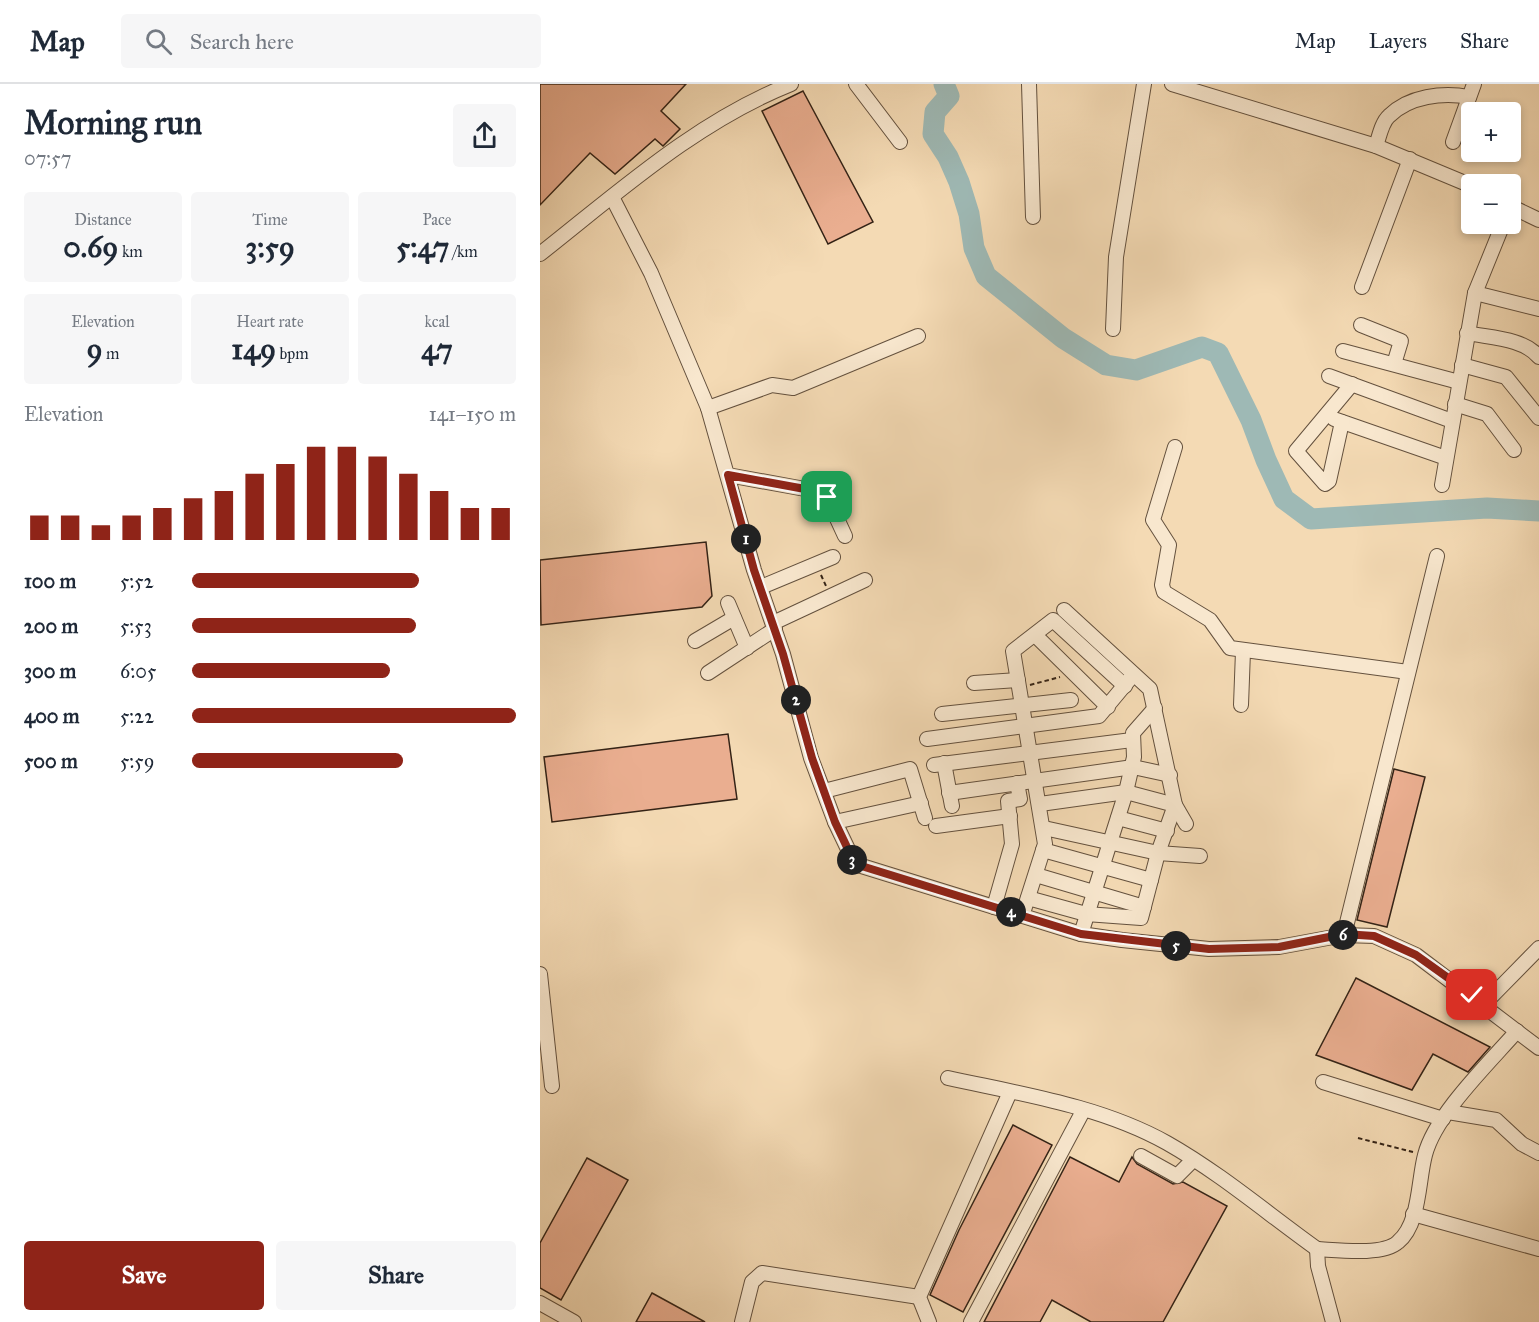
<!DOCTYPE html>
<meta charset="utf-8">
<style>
body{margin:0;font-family:"IM FELL Great Primer",serif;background:#f6f6f7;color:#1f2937;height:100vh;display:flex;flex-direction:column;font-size:22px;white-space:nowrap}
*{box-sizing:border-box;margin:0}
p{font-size:20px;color:#747a83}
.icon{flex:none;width:33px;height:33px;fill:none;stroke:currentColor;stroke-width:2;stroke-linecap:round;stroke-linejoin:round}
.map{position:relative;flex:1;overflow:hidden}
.side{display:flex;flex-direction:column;background:#fff;width:540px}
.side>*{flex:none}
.fabs{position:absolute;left:921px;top:18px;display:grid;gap:12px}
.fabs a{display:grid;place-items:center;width:60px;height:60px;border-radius:6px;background:#fff;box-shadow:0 3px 9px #0003;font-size:30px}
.pin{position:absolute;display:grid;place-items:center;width:51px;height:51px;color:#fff;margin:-26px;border-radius:12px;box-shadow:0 3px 9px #0006}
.km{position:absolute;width:30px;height:30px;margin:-15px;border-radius:50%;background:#222;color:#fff;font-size:16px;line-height:30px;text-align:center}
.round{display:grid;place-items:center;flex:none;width:63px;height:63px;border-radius:6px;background:#f6f6f7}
.overview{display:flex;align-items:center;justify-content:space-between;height:102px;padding:0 24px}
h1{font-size:33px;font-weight:700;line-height:45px}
.stats{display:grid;grid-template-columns:repeat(3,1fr);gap:9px;height:102px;padding:6px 24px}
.stats div{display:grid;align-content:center;border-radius:6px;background:#f6f6f7;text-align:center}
.stats b{font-size:30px;font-weight:700}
.stats small{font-size:16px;font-weight:400}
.stats p{font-size:16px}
.chart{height:168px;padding:12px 24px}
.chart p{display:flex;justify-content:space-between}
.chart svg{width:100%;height:108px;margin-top:6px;stroke:#8f2418;stroke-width:6}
.action{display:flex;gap:12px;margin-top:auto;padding:12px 24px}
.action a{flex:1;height:69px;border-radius:6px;background:#8f2418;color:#fff;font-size:24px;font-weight:700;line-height:69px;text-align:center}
.action a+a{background:#f6f6f7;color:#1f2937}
ul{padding:0 24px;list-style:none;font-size:20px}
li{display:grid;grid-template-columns:96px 72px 1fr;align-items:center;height:45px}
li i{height:15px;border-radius:8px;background:#8f2418}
header{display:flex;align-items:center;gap:36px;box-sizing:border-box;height:84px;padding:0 30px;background:#fff;border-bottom:2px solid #e0e1e3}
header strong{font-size:28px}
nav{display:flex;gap:33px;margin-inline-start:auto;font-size:21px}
.search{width:420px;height:54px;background:#f6f6f7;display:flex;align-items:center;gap:15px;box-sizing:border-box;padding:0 21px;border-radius:6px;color:#747a83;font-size:22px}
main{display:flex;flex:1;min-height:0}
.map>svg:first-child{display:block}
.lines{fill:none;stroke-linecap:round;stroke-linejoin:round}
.river{stroke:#9eb9b5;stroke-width:21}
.building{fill:#eaae90;stroke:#342316;stroke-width:1.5}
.minor-casing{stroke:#64513e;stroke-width:16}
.path{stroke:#342316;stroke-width:2;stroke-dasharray:4.5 3;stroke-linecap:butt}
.minor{stroke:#f8e7ce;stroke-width:14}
.route-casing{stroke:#fff;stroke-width:12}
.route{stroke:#8f2418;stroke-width:8}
</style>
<header>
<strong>Map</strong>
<div class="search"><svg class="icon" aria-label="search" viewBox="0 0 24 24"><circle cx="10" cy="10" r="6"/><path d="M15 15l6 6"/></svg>Search here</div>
<nav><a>Map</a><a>Layers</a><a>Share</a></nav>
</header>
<main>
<section class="side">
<div class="overview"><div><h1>Morning run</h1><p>07:57</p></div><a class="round"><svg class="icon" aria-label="share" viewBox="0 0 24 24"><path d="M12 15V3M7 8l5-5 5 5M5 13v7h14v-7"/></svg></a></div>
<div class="stats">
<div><p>Distance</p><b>0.69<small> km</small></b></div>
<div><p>Time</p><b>3:59</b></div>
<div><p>Pace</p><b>5:47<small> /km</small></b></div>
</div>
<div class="stats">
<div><p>Elevation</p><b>9<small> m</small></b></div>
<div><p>Heart rate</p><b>149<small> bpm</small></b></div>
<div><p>kcal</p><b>47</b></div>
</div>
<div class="chart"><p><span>Elevation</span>141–150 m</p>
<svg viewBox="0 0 160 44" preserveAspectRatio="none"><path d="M5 44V34M15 44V34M25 44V38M35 44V34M45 44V31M55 44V27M65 44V24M75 44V17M85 44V13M95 44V6M105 44V6M115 44V10M125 44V17M135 44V24M145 44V31M155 44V31"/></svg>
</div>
<ul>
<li><b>100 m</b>5:52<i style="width:70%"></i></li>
<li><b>200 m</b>5:53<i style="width:69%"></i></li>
<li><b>300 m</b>6:05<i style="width:61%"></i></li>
<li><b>400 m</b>5:22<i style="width:100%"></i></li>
<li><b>500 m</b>5:59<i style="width:65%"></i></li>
</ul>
<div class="action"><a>Save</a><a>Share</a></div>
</section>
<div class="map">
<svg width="999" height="1238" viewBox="0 0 999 1238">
<rect width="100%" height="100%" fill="#f4dab4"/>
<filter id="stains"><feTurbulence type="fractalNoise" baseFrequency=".00333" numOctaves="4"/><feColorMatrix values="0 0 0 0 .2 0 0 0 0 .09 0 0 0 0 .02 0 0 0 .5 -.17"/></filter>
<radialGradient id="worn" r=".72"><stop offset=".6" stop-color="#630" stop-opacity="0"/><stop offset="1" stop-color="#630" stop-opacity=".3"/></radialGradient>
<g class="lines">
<!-- river -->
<polyline class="river" points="404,0 409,12 395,28 393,50 408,73 419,98 429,130 434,164 446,192 523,254 566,281 596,286 662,263 678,269 711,336 726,376 744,415 771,435 947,424 999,427"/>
</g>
<!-- building -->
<g class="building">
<polygon points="0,0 146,0 121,27 140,45 123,62 115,55 75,90 50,69 0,121"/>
<polygon points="263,7 333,138 288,160 222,27"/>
<polygon points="166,458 172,512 162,523 1,541 0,476"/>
<polygon points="188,650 197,715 12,738 4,673"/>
<polygon points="854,685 885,693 847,843 817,836"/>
<polygon points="816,894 950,963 928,988 893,970 872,1006 776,971"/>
<polygon points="473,1041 512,1061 423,1228 390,1211 419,1146"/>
<polygon points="530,1073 579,1098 592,1073 597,1080 633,1100 643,1098 687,1122 623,1238 551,1238 512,1216 500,1238 444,1238"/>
<polygon points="47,1074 88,1096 21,1216 0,1204 0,1159"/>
<polygon points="112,1209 165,1238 96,1238"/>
</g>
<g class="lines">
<!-- minor casing -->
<g class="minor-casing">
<g id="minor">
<polyline points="316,0 360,58"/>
<polyline points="489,0 493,133"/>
<polyline points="632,0 836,62 932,102"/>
<polyline points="913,58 934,0"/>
<path d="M836,62C839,53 842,38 849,32C869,12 903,8 929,13"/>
<polyline points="72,113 111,189 168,324 214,486 243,570 271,674 295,738 315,780 541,850 582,856 669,865 739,863 804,851 834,852 876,871 999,964"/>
<polyline points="970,122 999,136"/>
<path d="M0,170C80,107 156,38 251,0"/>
<polyline points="822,203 870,75"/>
<polyline points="935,209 999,225"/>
<polyline points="821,241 861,257 854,280"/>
<polyline points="573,245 576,173 604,0"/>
<path d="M927,249C951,254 983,254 999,273"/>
<polyline points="803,267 919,298"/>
<polyline points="922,281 966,293 999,334"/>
<polyline points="789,292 912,337"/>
<polyline points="915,320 947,330 974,366"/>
<polyline points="168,324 232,301 253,304 378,252"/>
<polyline points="794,335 906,374"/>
<polyline points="802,338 789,397 785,400 756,367 812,300"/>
<polyline points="635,363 613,436 629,461 622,501 624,508 670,536 690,564 868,588"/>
<polyline points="188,391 265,405 287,413 305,452"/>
<polyline points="902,401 935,209 963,140"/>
<polyline points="221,503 293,473"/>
<polyline points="188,519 207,564"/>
<polyline points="524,526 610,605 635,721 646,740"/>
<polyline points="233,539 325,496"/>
<polyline points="495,551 568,623"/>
<polyline points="155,557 194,534"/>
<polyline points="168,589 235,545"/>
<polyline points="434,599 478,596"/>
<polyline points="701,621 703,567"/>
<polyline points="402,630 531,616"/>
<polyline points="387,655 559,632 589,596"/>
<polyline points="404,679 412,722"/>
<polyline points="394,681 592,656"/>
<polyline points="284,707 370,685 385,734"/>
<polyline points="409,709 593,683 630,691"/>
<polyline points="500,720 586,708 635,721"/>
<polyline points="578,734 627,747"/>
<polyline points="295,738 381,719"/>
<polyline points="396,742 470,732"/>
<polyline points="504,744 618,769 660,772"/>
<polyline points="503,766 611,796"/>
<polyline points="496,791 604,823"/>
<polyline points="488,814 546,830 601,834 618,769 635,721"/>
<polyline points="454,823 472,760 468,717 480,715 477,699"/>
<polyline points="482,832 505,760 473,567 513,536 585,602"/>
<polyline points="541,850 586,708 594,673 593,649 615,624"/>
<polyline points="804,851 897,472"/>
<polyline points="0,890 12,1002"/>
<polyline points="944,920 999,864"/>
<path d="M408,994C481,1010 561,1022 627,1059C680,1089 728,1130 777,1165"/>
<polyline points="783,998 903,1035"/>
<polyline points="908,1028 956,1036 982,1060 999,1069"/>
<polyline points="601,1072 637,1092 653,1076"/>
<polyline points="873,1130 999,1165"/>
<path d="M777,1165C797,1166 843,1172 858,1158C880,1140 878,1097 885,1071C895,1031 949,979 977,947"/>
<polyline points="777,1165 778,1182 793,1238"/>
<polyline points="0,1219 34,1238"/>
<polyline points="202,1238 212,1198 222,1189 379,1213"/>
<polyline points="389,1238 379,1213 470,1008"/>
<polyline points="431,1238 543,1027"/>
</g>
</g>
<!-- path -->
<g class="path">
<polyline points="281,491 286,502"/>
<polyline points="490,601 520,593"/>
<polyline points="818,1054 873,1068"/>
</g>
<!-- minor -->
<use href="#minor" class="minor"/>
</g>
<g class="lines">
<!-- route casing -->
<g class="route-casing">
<polyline id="route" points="287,413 265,405 188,391 214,486 243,570 272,674 295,738 315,780 541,850 669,865 739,863 804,850 834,852 876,871 932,911"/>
</g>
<!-- route -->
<use href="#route" class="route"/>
</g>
<rect width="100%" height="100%" filter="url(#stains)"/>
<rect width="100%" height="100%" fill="url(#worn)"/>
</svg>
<div class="fabs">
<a>+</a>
<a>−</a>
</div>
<div class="pin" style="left:287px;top:413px;background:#1e9e55"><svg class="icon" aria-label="arrive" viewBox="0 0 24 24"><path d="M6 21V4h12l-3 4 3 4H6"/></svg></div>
<div class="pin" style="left:932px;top:911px;background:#d93025"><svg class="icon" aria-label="check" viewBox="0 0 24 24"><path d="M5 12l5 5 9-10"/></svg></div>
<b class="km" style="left:206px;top:455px">1</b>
<b class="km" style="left:256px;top:616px">2</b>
<b class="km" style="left:312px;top:776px">3</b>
<b class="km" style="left:471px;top:828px">4</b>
<b class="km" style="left:636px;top:862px">5</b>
<b class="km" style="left:803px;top:851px">6</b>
</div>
</main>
